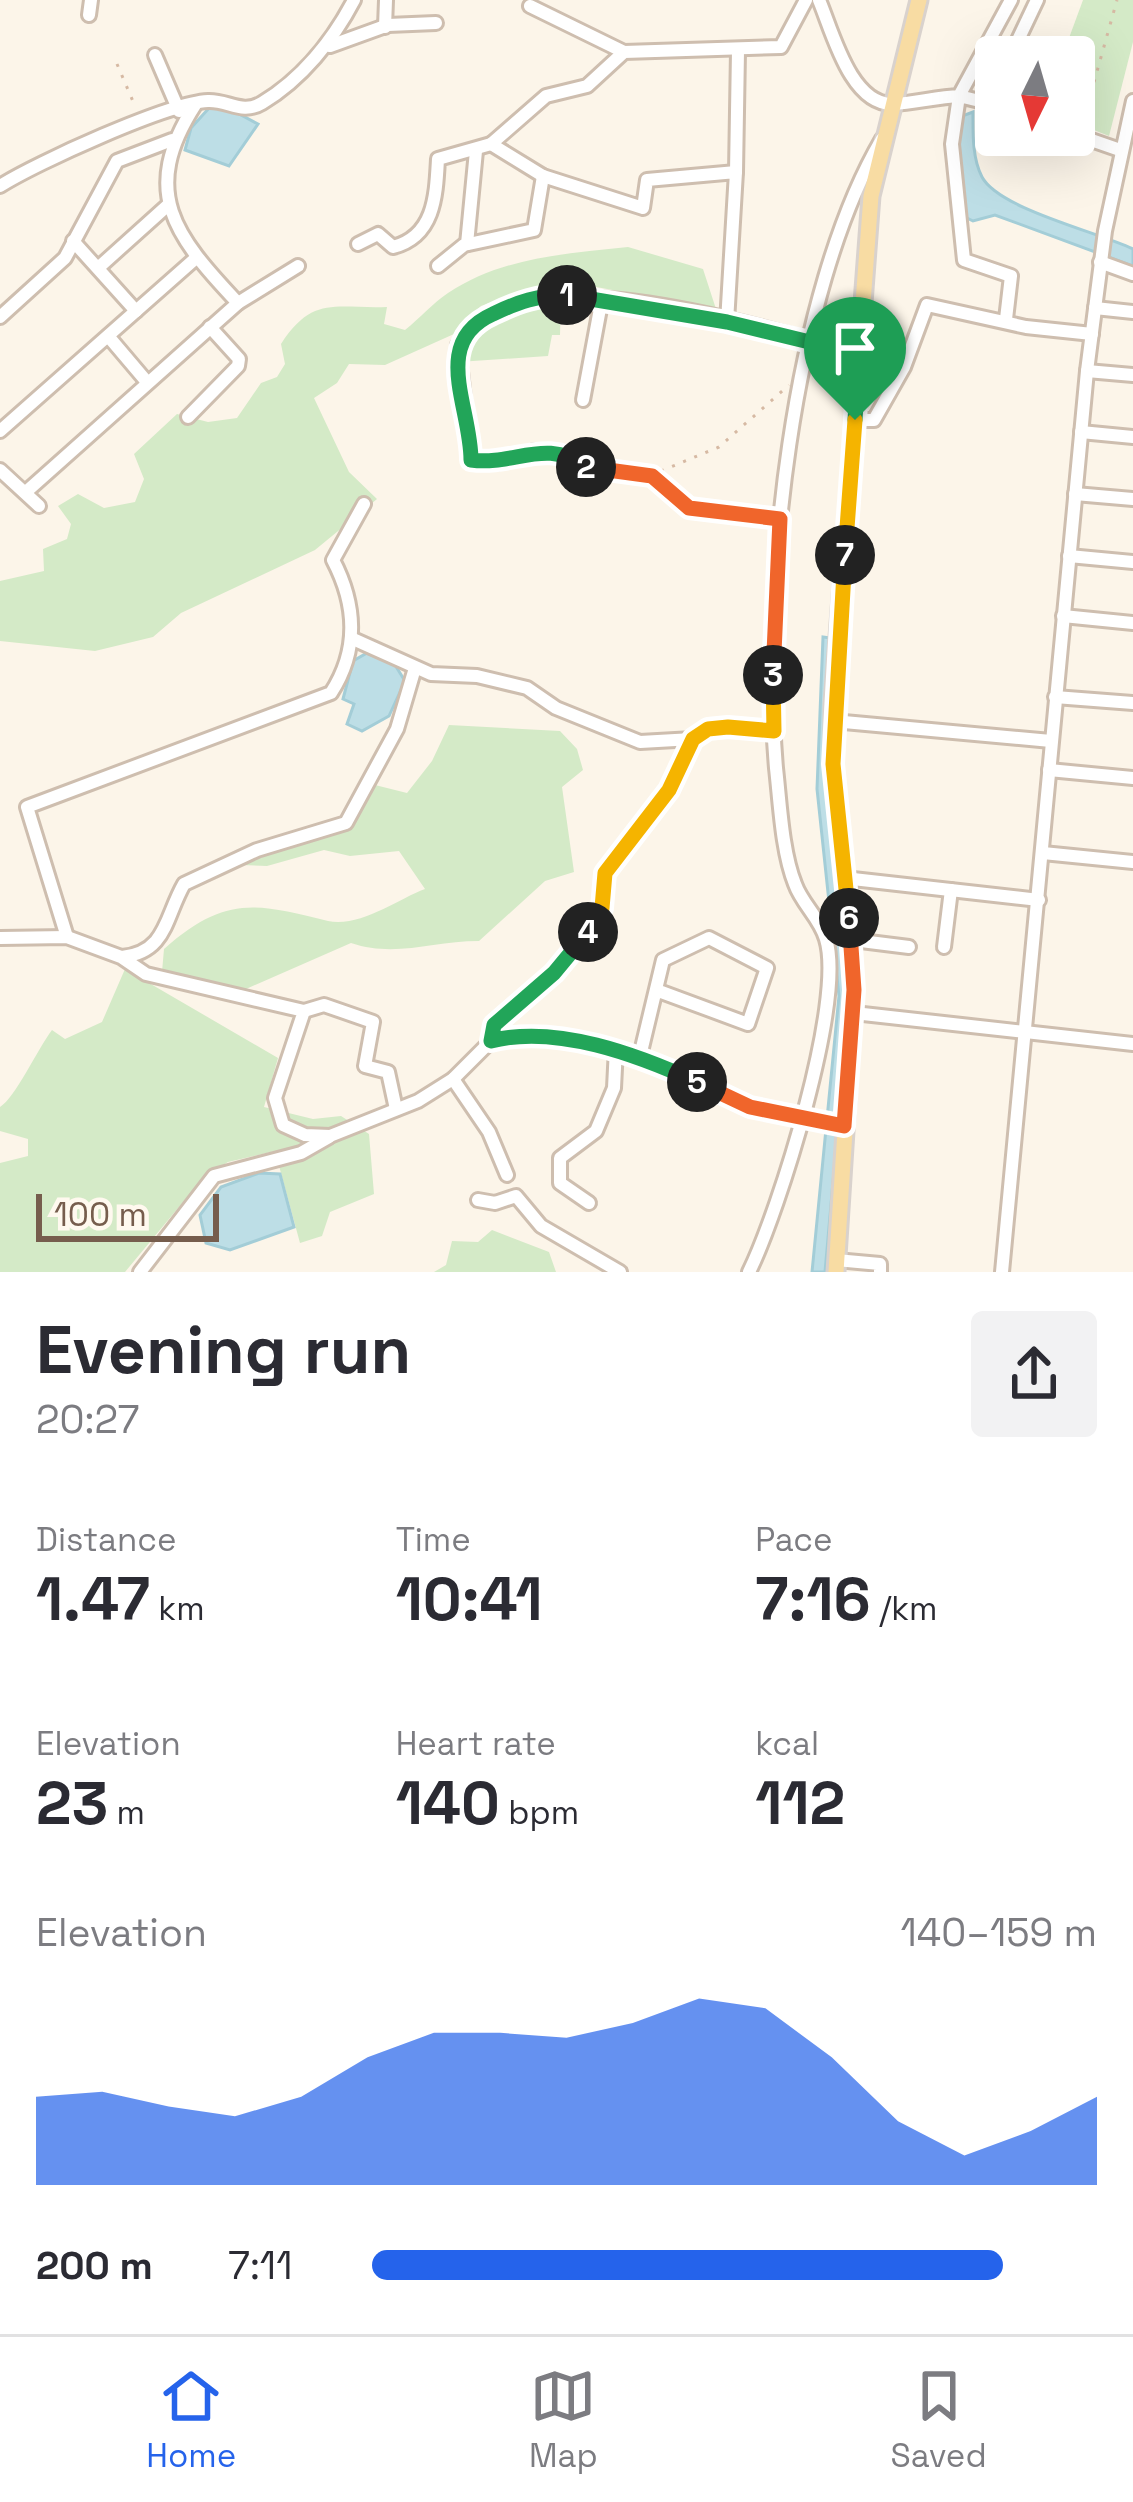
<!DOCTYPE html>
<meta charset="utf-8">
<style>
body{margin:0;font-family:"Space Grotesk",sans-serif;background:#f2f2f3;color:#2b2b33;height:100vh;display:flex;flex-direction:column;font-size:45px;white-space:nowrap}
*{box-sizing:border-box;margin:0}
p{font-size:39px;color:#7c7c81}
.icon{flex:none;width:66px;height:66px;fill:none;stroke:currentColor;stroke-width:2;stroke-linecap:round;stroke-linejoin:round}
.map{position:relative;height:1272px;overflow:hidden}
.drawer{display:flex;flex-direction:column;background:#fff;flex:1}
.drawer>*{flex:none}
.needle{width:78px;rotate:185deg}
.buttons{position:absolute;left:975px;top:36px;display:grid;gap:24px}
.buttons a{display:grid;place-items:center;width:120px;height:120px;border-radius:12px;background:#fff;box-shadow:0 12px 48px #0002;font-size:60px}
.scale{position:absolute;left:36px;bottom:30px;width:183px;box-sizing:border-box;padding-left:12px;border:6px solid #765d4d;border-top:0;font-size:33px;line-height:42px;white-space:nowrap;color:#765d4d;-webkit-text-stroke:9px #fff9ef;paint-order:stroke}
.pin{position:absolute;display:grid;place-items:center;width:102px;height:102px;color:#fff;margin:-123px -51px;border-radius:50% 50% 50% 0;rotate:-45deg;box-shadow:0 0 12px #0007}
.pin .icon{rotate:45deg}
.km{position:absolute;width:60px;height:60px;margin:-30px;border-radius:50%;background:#222;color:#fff;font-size:33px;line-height:60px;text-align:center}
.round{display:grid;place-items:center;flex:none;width:126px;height:126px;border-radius:12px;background:#f2f2f3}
.head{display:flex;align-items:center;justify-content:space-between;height:204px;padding:0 36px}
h1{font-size:66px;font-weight:600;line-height:90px}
.metrics{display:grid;grid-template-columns:repeat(3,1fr);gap:18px;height:204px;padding:12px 36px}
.metrics div{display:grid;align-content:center}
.metrics b{font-size:60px;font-weight:600}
.metrics small{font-size:33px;font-weight:400}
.metrics p{font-size:33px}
.chart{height:336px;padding:24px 36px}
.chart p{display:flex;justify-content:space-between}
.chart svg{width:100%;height:216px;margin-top:12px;fill:#2563eb;opacity:.7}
ul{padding:0 36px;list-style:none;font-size:39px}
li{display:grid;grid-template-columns:192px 144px 1fr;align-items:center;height:90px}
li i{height:30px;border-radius:15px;background:#2563eb}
.tabs{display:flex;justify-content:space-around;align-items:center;height:168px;border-top:3px solid #e1e1e2;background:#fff;font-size:33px;color:#7c7c81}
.tabs a{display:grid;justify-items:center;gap:6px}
.tabs .selected{color:#2563eb}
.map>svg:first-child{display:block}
.green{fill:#d4eac7}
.water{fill:#bddee6;stroke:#a3cdd7;stroke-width:3}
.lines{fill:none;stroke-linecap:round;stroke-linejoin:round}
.minor-casing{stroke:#cebeaf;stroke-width:18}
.major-casing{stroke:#d9d2cd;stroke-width:21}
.path{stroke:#d6b9a3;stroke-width:3;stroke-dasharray:3 9;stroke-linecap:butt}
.minor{stroke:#fff;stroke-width:12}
.major{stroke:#f8dca3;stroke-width:15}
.split-1-casing{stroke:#fff;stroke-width:24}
.split-2-casing{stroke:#fff;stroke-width:24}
.split-3-casing{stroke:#fff;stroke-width:24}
.split-4-casing{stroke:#fff;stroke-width:24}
.split-5-casing{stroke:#fff;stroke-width:24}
.split-6-casing{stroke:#fff;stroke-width:24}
.split-7-casing{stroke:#fff;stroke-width:24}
.split-8-casing{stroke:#fff;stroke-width:24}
.split-1{stroke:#22a559;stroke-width:15}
.split-2{stroke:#22a559;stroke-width:15}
.split-3{stroke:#f0652b;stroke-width:15}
.split-4{stroke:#f5b400;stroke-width:15}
.split-5{stroke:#22a559;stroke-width:15}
.split-6{stroke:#f0652b;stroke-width:15}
.split-7{stroke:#f5b400;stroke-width:15}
.split-8{stroke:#f5b400;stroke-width:15}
</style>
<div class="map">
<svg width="1133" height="1272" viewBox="0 0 1133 1272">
<rect width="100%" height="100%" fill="#fcf5e9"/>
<!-- green -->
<g class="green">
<polygon points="1083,0 1133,0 1133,42 1109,136 1074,122 1074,57 1062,57"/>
<path d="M628,247L703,269L716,309L558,280L481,306L454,334L385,365L349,364L337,383L314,398L349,472L377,499L315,550L181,613L153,637L95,651L0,641V581L44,571L43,549L67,539L71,524L58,506L78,494L104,508L135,502L144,479L134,454L177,414L208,422L237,418L261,383L277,377L285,364L281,344C313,295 335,309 387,307L384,324L405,330C420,318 433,303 448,293C503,257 564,254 628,247Z"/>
<polygon points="561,298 560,335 552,335 548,356 458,362 465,331 479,320"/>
<path d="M449,725L560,731L577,749L583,770L562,787L574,872L545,881L479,941C433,941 395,958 351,943L246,989L162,972L164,949C225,895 256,903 328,921C359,928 398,899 425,889L399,851L350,856L324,850L267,866L240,865L353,825L375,785L407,793L432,761Z"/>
<path d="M125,969L278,1058L264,1107L313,1119L341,1116L369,1134L374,1194L330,1212L322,1236L300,1243L275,1151L228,1162L203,1178L125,1272H0V1163L28,1156V1139L0,1131V1107C15,1098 37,1050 52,1030L65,1039L102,1022Z"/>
<polygon points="492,1230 549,1252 556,1272 434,1272 446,1265 452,1241 478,1242"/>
</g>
<!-- water -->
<g class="water">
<polygon points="210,107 228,108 258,124 229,166 185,150 191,128"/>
<path d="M973,112C973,132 972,158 982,177C999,209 1098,232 1133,249V266L995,215L973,221L963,216L956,149L962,116Z"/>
<polygon points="823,637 831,638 848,1014 825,1272 812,1272 839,996 817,789"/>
<polygon points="367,653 395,665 405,681 389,716 362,731 347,724 354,704 343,699 353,661"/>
<polygon points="259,1173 280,1174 294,1227 230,1250 206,1243 200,1215 221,1187"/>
</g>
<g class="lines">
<!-- minor casing -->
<g class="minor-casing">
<g id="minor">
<path d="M819,0C832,30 850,105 893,104C914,103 937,97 959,96L1011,0"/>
<polyline points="530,6 624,52"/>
<polyline points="89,15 91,0"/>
<polyline points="385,27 386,0"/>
<polyline points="330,46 388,25 436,23"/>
<polyline points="155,55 179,111"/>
<polyline points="1010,57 1037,0"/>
<polyline points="996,105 959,96 952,144 964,260 1011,276 1006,319"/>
<polyline points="1074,134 1120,150"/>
<polyline points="736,172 738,51"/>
<path d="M0,186C36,163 168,103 208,101C228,100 242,115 262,103C302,79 333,40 354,0"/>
<polyline points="73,241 136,311"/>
<path d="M358,244L378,234L393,247C435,236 436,195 438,159L491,144"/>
<polyline points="467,244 476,151"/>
<polyline points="1100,262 1133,274"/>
<polyline points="438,266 464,245 534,230 543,176"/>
<polyline points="98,268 167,206"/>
<polyline points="238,303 298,266"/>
<polyline points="1095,308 1133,312"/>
<polyline points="0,317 65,258 117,161 172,140"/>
<polyline points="727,322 736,172 647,180 643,208 543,176 491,144 546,96 587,86 624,52 781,47 806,0"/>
<polyline points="108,336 147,382"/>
<polyline points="1087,371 1133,375"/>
<polyline points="583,400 602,298"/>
<polyline points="188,417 238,366 239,359 210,327"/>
<polyline points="855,420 874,420 904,367 927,305 1026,327 1092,334"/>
<polyline points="0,431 196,258"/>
<polyline points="1081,432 1133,437"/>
<polyline points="0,470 39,506"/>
<path d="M27,491L238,303C175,236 139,192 195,105"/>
<polyline points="1075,494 1133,499"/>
<path d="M780,519L689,508L652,476L601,472L566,453L534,451L496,463L471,460L458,345C509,244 774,331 859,354"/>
<polyline points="1069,556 1133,562"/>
<polyline points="1063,616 1133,623"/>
<polyline points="353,639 431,674 477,676 527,688 556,708 640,742 693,739"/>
<polyline points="1055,697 1133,703"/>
<polyline points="833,721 1051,741"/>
<polyline points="1049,770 1133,778"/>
<polyline points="1043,853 1133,862"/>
<polyline points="844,878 1039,900"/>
<path d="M67,937L27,807L331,693C359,650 356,604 333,560L364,504"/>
<polyline points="0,938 67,937 121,957 146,974 304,1011 275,1098 283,1125 305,1135 330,1136 418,1101 453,1079 491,1041 534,1035 608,1046 750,1107 844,1127"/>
<polyline points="853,940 909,947"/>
<polyline points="944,947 951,890"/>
<path d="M122,957C167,952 165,917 184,884L257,850L346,823L397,729L415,668"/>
<polyline points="304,1011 324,1005 373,1022 365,1066 388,1072 396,1109"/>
<polyline points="854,1013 1133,1044"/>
<polyline points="491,1041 494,1026 554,973 597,919 605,873 669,790 693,739 708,729 729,727 774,731"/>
<polyline points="640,1056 663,960 709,938 767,968 748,1024 656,990"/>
<polyline points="453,1079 489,1132 507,1175"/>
<polyline points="478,1200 495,1203 516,1196 541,1226 620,1272"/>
<polyline points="589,1203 560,1183 560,1158 596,1131 614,1088 616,1048"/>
<polyline points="836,1260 880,1264 880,1272"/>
<polyline points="140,1272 214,1176 301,1153 329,1137"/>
<path d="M749,1272C779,1211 845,1001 826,939C820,918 802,904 795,884C782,852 780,803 776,768C761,590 791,294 882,139"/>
<polyline points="1002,1272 1087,371 1105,231 1133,101"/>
</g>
</g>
<!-- major casing -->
<g class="major-casing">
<polyline id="major" points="836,1272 854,990 833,764 833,704 871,196 919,0"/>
</g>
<!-- path -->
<g class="path">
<polyline points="117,64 135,106"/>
<polyline points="1074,109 1089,100 1117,0"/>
<polyline points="661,471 719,447 789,385"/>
</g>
<!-- minor -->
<use href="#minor" class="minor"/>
<!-- major -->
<use href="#major" class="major"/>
</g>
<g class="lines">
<!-- split-1 casing -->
<g class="split-1-casing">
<polyline id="split-1" points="567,295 727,322 859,354 855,420"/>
</g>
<!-- split-2 casing -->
<g class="split-2-casing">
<path id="split-2" d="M567,295C538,295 518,302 493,314C430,342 471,407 471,460C515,466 546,437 586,467"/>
</g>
<!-- split-3 casing -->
<g class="split-3-casing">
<polyline id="split-3" points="586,467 652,476 689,508 780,519 773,675"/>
</g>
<!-- split-4 casing -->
<g class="split-4-casing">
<polyline id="split-4" points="588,932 602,908 605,873 669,790 693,739 708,729 728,727 774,731 773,675"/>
</g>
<!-- split-5 casing -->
<g class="split-5-casing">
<path id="split-5" d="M588,932L554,973L494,1025L491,1041C556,1024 638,1055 697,1082"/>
</g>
<!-- split-6 casing -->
<g class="split-6-casing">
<polyline id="split-6" points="697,1082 750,1107 844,1126 854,990 849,918"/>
</g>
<!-- split-7 casing -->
<g class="split-7-casing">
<polyline id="split-7" points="845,555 833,764 849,918"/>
</g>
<!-- split-8 casing -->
<g class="split-8-casing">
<polyline id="split-8" points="845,555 855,420"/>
</g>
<!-- split-1 -->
<use href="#split-1" class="split-1"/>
<!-- split-2 -->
<use href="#split-2" class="split-2"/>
<!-- split-3 -->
<use href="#split-3" class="split-3"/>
<!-- split-4 -->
<use href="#split-4" class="split-4"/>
<!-- split-5 -->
<use href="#split-5" class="split-5"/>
<!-- split-6 -->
<use href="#split-6" class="split-6"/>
<!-- split-7 -->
<use href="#split-7" class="split-7"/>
<!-- split-8 -->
<use href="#split-8" class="split-8"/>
</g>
</svg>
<div class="buttons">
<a><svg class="needle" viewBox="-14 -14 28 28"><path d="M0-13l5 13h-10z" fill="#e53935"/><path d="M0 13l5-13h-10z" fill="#7c7c81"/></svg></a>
</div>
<div class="scale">100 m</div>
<div class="pin" style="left:855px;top:420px;background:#1e9e55"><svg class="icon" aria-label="arrive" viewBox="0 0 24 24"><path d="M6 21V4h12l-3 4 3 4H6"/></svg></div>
<b class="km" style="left:567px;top:295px">1</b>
<b class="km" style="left:586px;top:467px">2</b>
<b class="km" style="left:773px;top:675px">3</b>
<b class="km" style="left:588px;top:932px">4</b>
<b class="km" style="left:697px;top:1082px">5</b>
<b class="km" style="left:849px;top:918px">6</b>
<b class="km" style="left:845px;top:555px">7</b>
</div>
<section class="drawer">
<div class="head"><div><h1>Evening run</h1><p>20:27</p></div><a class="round"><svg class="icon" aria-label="share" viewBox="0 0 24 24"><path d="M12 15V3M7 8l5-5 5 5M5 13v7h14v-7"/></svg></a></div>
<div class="metrics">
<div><p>Distance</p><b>1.47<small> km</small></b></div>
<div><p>Time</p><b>10:41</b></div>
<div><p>Pace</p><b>7:16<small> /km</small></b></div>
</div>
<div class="metrics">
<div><p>Elevation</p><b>23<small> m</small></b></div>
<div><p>Heart rate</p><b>140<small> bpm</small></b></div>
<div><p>kcal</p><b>112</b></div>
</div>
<div class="chart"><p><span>Elevation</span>140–159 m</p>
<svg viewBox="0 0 160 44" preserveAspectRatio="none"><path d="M0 44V26L10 25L20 28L30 30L40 26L50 18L60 13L70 13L80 14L90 11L100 6L110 8L120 18L130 31L140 38L150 33L160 26V44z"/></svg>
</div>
<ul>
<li><b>200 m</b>7:11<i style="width:87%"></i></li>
</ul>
</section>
<nav class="tabs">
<a class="selected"><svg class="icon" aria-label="home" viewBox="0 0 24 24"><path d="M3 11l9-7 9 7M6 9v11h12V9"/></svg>Home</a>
<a><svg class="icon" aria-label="map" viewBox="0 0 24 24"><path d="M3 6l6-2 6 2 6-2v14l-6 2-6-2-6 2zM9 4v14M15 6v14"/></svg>Map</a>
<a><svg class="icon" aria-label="saved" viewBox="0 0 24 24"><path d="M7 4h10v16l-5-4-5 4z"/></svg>Saved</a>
</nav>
